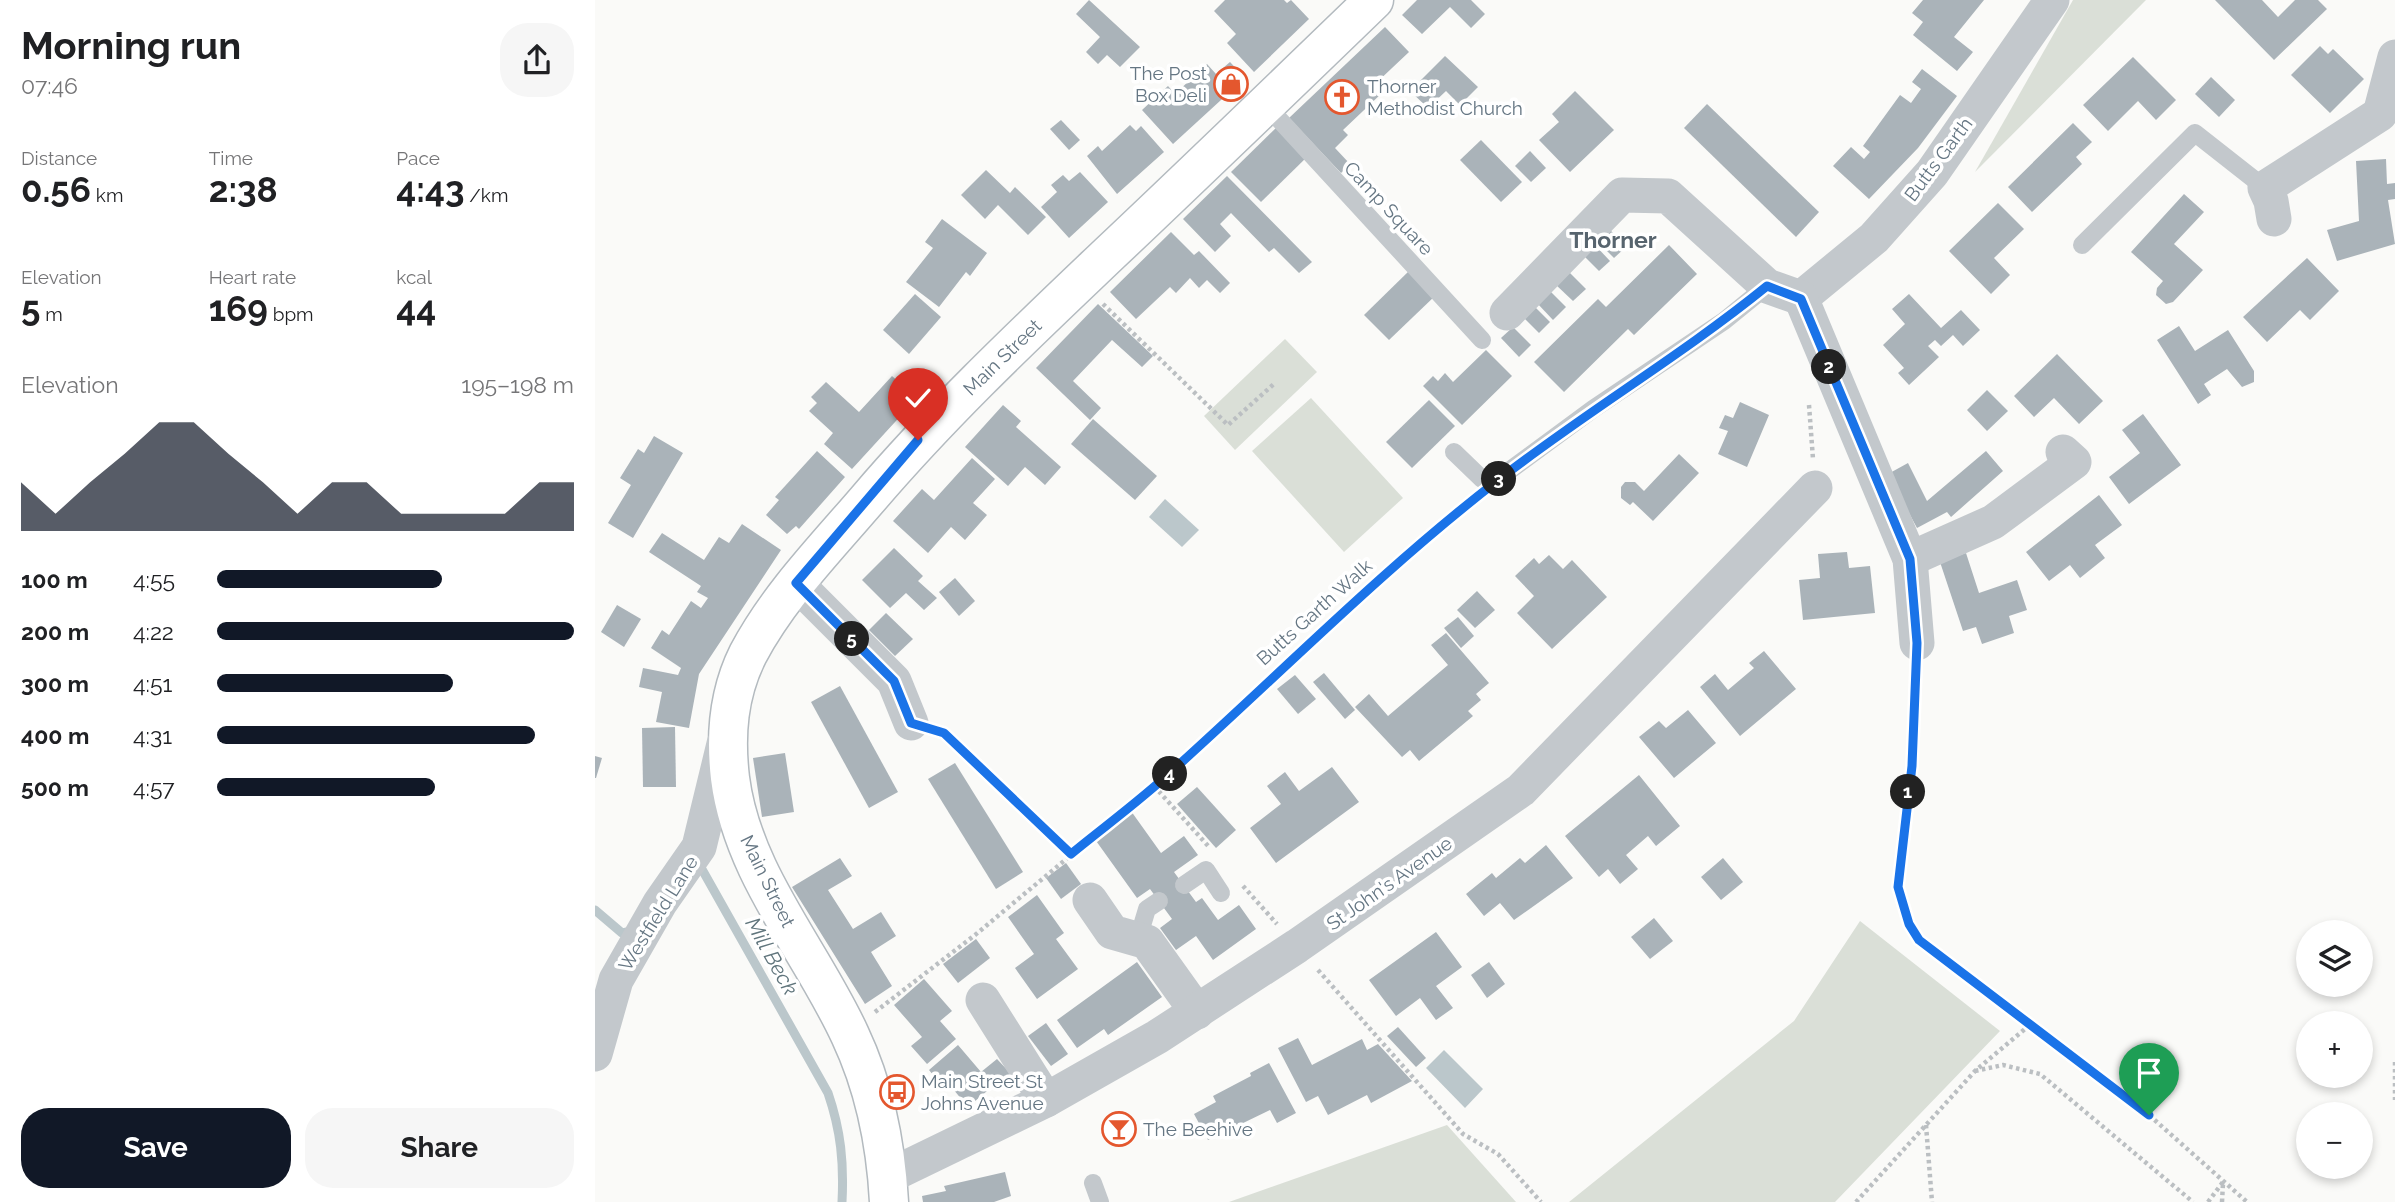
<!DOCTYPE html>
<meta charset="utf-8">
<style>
body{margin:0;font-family:Raleway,sans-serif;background:#f6f6f6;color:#202124;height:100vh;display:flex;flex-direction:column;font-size:26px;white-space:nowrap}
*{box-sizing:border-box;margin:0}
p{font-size:23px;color:#757577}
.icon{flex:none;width:38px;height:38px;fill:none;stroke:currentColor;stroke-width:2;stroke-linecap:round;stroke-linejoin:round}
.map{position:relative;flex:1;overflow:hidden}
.sheet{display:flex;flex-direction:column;background:#fff;width:595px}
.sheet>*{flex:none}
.controls{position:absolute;left:1701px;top:920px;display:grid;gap:14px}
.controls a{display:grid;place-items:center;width:77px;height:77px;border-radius:50%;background:#fff;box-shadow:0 4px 10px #0003;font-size:35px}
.pin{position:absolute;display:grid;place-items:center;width:60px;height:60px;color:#fff;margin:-72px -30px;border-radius:50% 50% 50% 0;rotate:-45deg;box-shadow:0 0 7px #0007}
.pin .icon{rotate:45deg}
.km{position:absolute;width:35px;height:35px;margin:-18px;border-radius:50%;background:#222;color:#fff;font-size:19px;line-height:35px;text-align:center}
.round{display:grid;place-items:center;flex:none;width:74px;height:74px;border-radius:28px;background:#f6f6f6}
.summary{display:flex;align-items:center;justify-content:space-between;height:119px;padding:0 21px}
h1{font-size:38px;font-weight:700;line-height:52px}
.figures{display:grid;grid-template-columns:repeat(3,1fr);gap:10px;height:119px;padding:7px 21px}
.figures div{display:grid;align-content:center}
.figures b{font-size:35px;font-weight:700}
.figures small{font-size:19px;font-weight:400}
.figures p{font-size:19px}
.chart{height:196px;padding:14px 21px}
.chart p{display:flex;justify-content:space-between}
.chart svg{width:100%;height:126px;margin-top:7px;fill:#111827;opacity:.7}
.action{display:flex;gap:14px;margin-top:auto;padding:14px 21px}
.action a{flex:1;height:80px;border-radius:28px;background:#111827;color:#fff;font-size:28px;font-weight:700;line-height:80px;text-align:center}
.action a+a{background:#f6f6f6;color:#202124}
ul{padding:0 21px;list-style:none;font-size:23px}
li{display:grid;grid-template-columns:112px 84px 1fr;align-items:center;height:52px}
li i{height:18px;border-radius:9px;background:#111827}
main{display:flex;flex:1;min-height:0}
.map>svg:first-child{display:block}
.green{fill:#dadfd7}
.water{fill:#bbc7cb}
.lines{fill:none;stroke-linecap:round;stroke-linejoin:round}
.stream{stroke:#bbc7cb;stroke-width:9}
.building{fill:#aab3b9}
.secondary-casing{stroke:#b3babf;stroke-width:41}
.path{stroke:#bbbfc2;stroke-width:4.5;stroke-dasharray:3.5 3.5;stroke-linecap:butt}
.lane{stroke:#c3c8cc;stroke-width:18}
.street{stroke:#c3c8cc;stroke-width:35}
.secondary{stroke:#fff;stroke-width:38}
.route-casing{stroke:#fff;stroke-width:14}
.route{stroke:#1a73e8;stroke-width:9}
.labels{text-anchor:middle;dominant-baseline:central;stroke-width:7;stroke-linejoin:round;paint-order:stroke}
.poi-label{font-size:19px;fill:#657683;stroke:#fff;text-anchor:start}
.street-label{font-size:19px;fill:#657683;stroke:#fff}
.water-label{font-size:21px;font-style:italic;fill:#60757c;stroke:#fff}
.quarter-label{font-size:23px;font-weight:bold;fill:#57646e;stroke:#fff}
</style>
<main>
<section class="sheet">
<div class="summary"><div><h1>Morning run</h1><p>07:46</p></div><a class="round"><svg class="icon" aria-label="share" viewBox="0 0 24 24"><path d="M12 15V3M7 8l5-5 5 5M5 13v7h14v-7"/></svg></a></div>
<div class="figures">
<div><p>Distance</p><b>0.56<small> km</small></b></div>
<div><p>Time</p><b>2:38</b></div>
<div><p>Pace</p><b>4:43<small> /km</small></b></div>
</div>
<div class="figures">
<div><p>Elevation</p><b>5<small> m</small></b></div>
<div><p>Heart rate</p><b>169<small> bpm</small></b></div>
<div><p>kcal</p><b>44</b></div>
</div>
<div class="chart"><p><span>Elevation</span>195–198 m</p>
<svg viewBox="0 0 160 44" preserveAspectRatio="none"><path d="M0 44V27L10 38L20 27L30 17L40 6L50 6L60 17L70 27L80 38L90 27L100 27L110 38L120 38L130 38L140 38L150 27L160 27V44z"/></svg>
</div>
<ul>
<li><b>100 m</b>4:55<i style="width:63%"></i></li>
<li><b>200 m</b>4:22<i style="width:100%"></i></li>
<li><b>300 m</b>4:51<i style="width:66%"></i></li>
<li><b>400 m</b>4:31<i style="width:89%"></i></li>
<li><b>500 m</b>4:57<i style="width:61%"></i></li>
</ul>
<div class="action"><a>Save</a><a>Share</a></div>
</section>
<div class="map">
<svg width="1800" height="1202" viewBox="0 0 1800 1202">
<rect width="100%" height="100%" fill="#fafaf8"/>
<!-- green -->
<g class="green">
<polygon points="1478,0 1551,0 1380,172"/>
<polygon points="690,339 722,372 640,450 609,416"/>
<polygon points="716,398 808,498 749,552 657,451"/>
<polygon points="1265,921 1405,1031 1240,1202 974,1202 1199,1021"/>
<polygon points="852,1125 921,1202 634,1202"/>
</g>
<!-- water -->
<g class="water">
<polygon points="570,499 604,530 587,547 554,517"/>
<polygon points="849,1050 888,1089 870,1108 831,1068"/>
</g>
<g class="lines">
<!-- stream -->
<g class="stream">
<path d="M104,864L233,1093C246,1131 249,1163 247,1202"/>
<polyline points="0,910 27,933 37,931"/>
</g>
</g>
<!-- building -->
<g class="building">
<polygon points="494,0 545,47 525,67 512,55 503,64 491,52 505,37 481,14"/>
<polygon points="630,0 689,0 692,3 696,0 714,19 659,72 632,43 641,34 619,11"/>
<polygon points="822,0 876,0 890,14 876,28 855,7 827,34 807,15"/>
<polygon points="1328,0 1389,0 1359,37 1378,52 1362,71 1318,35 1328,22 1317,13"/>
<polygon points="1620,0 1667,0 1683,17 1700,0 1723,0 1732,9 1679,60"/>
<polygon points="790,27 814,52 779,85 787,93 748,130 753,135 740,148 755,164 746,173 694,118"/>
<polygon points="1725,46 1733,54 1738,49 1769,79 1735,113 1696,75"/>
<polygon points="850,56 883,87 865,105 851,91 833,108 815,91"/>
<polygon points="1538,57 1581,100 1561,120 1543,101 1513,131 1488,105"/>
<polygon points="635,62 650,78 578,144 547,110 573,86 580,94 612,64 621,74"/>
<polygon points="1327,69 1362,96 1323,148 1274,199 1238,166 1256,147 1269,159 1275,152 1268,146 1305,95 1316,103 1326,89 1317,82"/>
<polygon points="1616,77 1640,100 1624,117 1600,94"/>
<polygon points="980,91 1019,130 975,172 944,140 964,122 957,114"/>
<polygon points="1112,104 1224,212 1201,237 1089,128"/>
<polygon points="466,120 485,140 474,150 455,129"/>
<polygon points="1478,123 1497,142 1481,157 1487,164 1437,212 1413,187"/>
<polygon points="535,125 541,131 546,126 569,152 522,194 492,156 503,146 507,151"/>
<polygon points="684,125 714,155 666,202 636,172"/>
<polygon points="886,140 927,182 906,202 865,160"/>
<polygon points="935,151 951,168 936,182 920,166"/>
<polygon points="1791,159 1792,184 1800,183 1800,199 1793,200 1800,244 1742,261 1732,230 1764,221 1761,161"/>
<polygon points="391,170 415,193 420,187 451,217 433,235 403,205 390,219 366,195"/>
<polygon points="485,172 513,202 474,238 446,207 462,192 456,185 468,175 474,181"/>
<polygon points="632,176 717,262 704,273 679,248 674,252 636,213 625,224 636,236 620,252 588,219"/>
<polygon points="1589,194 1609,212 1579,244 1608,270 1578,302 1571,304 1561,295 1562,288 1568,281 1536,252"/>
<polygon points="1403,203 1429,229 1399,258 1415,275 1396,294 1354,251"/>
<polygon points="347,219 392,253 375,276 371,272 344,307 311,282 338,248 330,242"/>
<polygon points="1015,230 1032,246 1019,258 1003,242"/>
<polygon points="576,232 599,255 604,251 635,283 625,293 612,280 604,288 595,278 581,293 575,287 541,319 515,292"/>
<polygon points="999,244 1015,261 1004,271 988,255"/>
<polygon points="1074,245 1102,274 1039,335 1033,329 969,392 939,362 1003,299 1011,307"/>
<polygon points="1712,258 1744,291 1715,320 1705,310 1672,342 1648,317"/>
<polygon points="816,269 841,295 794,340 769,315"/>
<polygon points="973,271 991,289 978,301 960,284"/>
<polygon points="955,291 971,307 958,320 942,303"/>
<polygon points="320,294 346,317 314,354 288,330"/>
<polygon points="1314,294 1346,328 1366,310 1385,330 1368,346 1358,335 1346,346 1340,340 1333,346 1344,357 1314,385 1303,373 1309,368 1288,345 1310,324 1297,309"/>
<polygon points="503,304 558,356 547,367 517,340 478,381 506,408 495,420 441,368"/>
<polygon points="939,306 955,322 944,333 928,317"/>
<polygon points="1584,326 1600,351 1633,330 1659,371 1659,382 1647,387 1632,369 1609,384 1616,395 1603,404 1562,340"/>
<polygon points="918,327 936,345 924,357 906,338"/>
<polygon points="891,350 917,376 867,425 828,386 838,376 843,381 850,373 858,382"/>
<polygon points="1462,354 1508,401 1484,424 1459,398 1439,417 1419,396"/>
<polygon points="297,376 322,398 257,469 229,444 238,433 214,411 222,403 216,397 231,382 264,412"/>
<polygon points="1392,390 1413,411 1392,431 1372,410"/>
<polygon points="834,400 860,426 817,468 791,442"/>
<polygon points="1145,402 1174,415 1152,467 1123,454 1133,431 1124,428 1130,415 1138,418"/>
<polygon points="408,405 426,421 421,427 466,467 450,485 430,467 413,486 370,447"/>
<polygon points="1548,414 1586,465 1534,504 1514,477 1545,453 1527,430"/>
<polygon points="498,419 562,476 540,500 476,444"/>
<polygon points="59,436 88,453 38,538 13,523 36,485 25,478 43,449 49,453"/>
<polygon points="222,451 250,477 204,529 201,526 192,534 171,515 184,500 180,497"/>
<polygon points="1391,451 1408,471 1356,517 1352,512 1322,528 1293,474 1313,463 1332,501"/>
<polygon points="1084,454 1104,473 1058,521 1038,502 1035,505 1026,498 1026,487 1030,482 1040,482 1049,491"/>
<polygon points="377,458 400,479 378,503 392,515 370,540 356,527 333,553 298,521 327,489 339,500"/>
<polygon points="1504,495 1527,525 1500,545 1510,558 1485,578 1475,565 1454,581 1431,552"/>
<polygon points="147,524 186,550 104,674 94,728 61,722 67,692 44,687 48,668 83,675 86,668 56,648 67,630 74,635 96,601 106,608 113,598 102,592 106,586 54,552 67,533 109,560 124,537 134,543"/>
<polygon points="299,548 328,576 323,581 342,598 329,610 311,593 295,608 267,580"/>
<polygon points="1252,552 1254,568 1275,566 1280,613 1208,620 1204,580 1225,578 1223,554"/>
<polygon points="1371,553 1384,593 1422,580 1432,610 1414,616 1419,633 1387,644 1381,627 1368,631 1345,562"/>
<polygon points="954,555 968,569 977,560 1012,597 957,649 922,613 939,596 920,576 939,558 944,564"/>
<polygon points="360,578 380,601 364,616 344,592"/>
<polygon points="882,591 900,610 880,628 862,610"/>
<polygon points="22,605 46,619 29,647 6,632"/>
<polygon points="291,613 318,639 300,656 274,630"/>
<polygon points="863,617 879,636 866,648 849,628"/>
<polygon points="851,633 894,683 881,694 886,700 873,711 878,716 824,761 815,750 807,757 760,707 774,694 793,716 853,665 836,645"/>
<polygon points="1169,651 1201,689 1145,736 1105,687 1120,674 1133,690 1159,668 1154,663"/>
<polygon points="729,673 760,710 750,719 718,682"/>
<polygon points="700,675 721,699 703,714 682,689"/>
<polygon points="245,686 303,792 274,808 216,702"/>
<polygon points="1093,710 1121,743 1079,778 1044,737 1064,721 1071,728"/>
<polygon points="80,727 81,787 48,787 47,728"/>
<polygon points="190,753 199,812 167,817 158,758"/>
<polygon points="0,756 7,758 1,778 0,778"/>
<polygon points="360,763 428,872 401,889 333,779"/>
<polygon points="737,767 764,802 681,863 655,828 686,804 672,786 690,772 704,791"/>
<polygon points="1044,775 1085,826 1061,846 1053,836 1031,855 1043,869 1025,884 1013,869 1004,877 970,836"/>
<polygon points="602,787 641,830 621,848 582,804"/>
<polygon points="536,811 566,853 589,836 603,855 579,872 601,902 607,898 623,920 644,905 661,929 618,960 601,936 581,950 565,928 577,919 555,889 542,898 499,838"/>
<polygon points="951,845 978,878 919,920 905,903 889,916 871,894 897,873 901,878 925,858 930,863"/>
<polygon points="245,858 257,876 233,890 258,929 286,912 301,936 276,952 297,986 270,1004 197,887"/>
<polygon points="1128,858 1148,882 1126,900 1106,877"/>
<polygon points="471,863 486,884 466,899 451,878"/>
<polygon points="442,895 469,933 461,939 483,969 442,999 420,968 439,954 413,917"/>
<polygon points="1059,918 1078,941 1055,959 1036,937"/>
<polygon points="841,932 867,967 841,986 858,1008 841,1020 825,998 801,1016 774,980"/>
<polygon points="381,939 395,958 363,983 348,964"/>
<polygon points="542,962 567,997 513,1035 509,1029 482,1048 462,1020"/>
<polygon points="894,962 910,984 892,998 876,975"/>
<polygon points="329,979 357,1011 345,1021 361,1039 332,1064 316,1046 327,1037 299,1005"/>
<polygon points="451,1023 473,1054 456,1066 433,1036"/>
<polygon points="803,1027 831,1058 821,1067 792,1036"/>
<polygon points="703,1038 717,1065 767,1039 772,1050 783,1044 817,1081 776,1103 772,1095 733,1115 723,1096 711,1102 683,1048"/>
<polygon points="363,1045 386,1072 402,1059 417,1075 401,1089 398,1086 373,1107 353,1083 348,1087 334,1070"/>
<polygon points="674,1063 701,1113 682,1123 675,1110 613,1140 599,1114 621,1102 618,1096 656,1076 655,1073"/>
<polygon points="410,1172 416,1196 399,1202 328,1202 327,1196 351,1191 349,1186"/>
</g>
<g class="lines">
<!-- secondary casing -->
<g class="secondary-casing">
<path id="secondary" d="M294,1202C291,1144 280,1088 255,1035C216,950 147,874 135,778C130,735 133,694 153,654C183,597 230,549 272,500C347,412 430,334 514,254C603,170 691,85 779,0"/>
</g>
<!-- path -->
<g class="path">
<polyline points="508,304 633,425 680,383"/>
<polyline points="1214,405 1218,459"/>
<path d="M1321,674C1320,705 1319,736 1317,766C1311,826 1289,885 1324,940L1554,1115L1652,1202"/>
<polyline points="343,731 349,733 475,853"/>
<polyline points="559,786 615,848"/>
<polyline points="648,886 682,924"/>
<polyline points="723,970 868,1134 903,1154 946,1202"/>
<polyline points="280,1012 380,935 577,771 719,637 879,500"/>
<polyline points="1800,1062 1800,1100"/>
<polyline points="1380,1071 1408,1065 1445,1074 1598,1202"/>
<polyline points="1331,1125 1337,1202"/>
<polyline points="1261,1202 1380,1071 1437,1023"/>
<polyline points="1613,1202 1628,1182"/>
<polyline points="1627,1202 1628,1183"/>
</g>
<!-- lane -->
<g class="lane">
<polyline points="671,105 887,340"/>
<polyline points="1487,245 1600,133 1670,188"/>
<polyline points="859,452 887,479 903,479 998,409 1129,321 1172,286"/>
<polyline points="589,885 611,870 626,893"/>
<polyline points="543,939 552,909 564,901"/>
<polyline points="498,1183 505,1202"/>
</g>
<!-- street -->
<g class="street">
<polyline points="1679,219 1676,201 1670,188 1785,114 1800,57"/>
<polyline points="1206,298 1279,238 1337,173 1457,0"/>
<polyline points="1206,298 1315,559 1322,643"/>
<polyline points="912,313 1027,195 1073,196 1172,286 1206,298"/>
<polyline points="1315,559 1398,522 1479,462 1468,452"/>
<polyline points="201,583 299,681 316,723"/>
<polyline points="495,900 517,932 552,942 602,1012"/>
<polyline points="388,1000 451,1100"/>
<polyline points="0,1054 21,980 65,903 104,847 129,744"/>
<polyline points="292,1177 451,1100 562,1037 702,946 926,790 1220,488"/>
</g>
<!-- secondary -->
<use href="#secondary" class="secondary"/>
</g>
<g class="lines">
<!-- route casing -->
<g class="route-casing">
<path id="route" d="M323,440L201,583L299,681L316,723L349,733L476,854C510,826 546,800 578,770C686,673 787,570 902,481C989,413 1086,356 1172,286L1206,299L1315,559L1322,643L1317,766L1303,887L1314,924L1324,940L1554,1115"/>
</g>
<!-- route -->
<use href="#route" class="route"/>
</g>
<!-- icons -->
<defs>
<g id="shop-ring" transform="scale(1.75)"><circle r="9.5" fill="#fff" stroke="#e4572e" stroke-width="1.5"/><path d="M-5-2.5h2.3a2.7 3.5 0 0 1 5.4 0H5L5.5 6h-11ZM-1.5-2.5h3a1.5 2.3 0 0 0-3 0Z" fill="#e4572e"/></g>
<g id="church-ring" transform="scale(1.75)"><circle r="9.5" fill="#fff" stroke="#e4572e" stroke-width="1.5"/><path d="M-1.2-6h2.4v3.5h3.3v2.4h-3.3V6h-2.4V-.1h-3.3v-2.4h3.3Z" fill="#e4572e"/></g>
<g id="bus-ring" transform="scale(1.75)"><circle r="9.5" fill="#fff" stroke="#e4572e" stroke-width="1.5"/><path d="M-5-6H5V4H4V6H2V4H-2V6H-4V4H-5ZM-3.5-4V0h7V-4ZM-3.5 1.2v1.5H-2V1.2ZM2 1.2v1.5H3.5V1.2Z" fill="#e4572e"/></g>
<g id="bar-ring" transform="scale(1.75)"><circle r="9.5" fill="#fff" stroke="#e4572e" stroke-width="1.5"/><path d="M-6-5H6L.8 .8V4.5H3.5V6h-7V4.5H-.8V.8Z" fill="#e4572e"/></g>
</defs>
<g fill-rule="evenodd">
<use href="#shop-ring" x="636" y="84"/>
<use href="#church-ring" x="747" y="97"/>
<use href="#bus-ring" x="302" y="1092"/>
<use href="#bar-ring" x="524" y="1129"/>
</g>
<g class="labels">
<!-- poi labels -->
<g class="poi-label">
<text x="612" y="73" text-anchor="end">The Post<tspan x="612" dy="22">Box Deli</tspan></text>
<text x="772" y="86">Thorner<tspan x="772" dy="22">Methodist Church</tspan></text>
<text x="326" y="1081">Main Street St<tspan x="326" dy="22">Johns Avenue</tspan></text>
<text x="548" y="1129">The Beehive</text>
</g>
<!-- street labels -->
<g class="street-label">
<text transform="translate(1343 159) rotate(-53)">Butts Garth</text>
<text transform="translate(794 208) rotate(47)">Camp Square</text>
<text transform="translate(407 357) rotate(-44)">Main Street</text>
<text transform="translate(719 612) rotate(-42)">Butts Garth Walk</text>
<text transform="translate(173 881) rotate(64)">Main Street</text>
<text transform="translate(794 883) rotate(-35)">St John's Avenue</text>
<text transform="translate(63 913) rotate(-58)">Westfield Lane</text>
</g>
<!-- water labels -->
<g class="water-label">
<text transform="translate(177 956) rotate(61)">Mill Beck</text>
</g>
<!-- quarter labels -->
<g class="quarter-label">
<text x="1018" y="239">Thorner</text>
</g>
</g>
</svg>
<div class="controls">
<a><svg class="icon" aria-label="layers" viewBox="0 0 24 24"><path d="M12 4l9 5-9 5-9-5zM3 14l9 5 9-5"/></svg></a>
<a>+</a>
<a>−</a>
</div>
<div class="pin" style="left:1554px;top:1115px;background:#1e9e55"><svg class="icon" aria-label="arrive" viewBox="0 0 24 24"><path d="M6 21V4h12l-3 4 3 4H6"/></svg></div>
<div class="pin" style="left:323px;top:440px;background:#d93025"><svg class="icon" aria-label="check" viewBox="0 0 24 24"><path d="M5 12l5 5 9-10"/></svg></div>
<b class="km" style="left:1313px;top:792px">1</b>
<b class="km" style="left:1234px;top:367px">2</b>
<b class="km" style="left:904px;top:479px">3</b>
<b class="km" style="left:575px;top:774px">4</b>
<b class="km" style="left:257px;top:639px">5</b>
</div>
</main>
